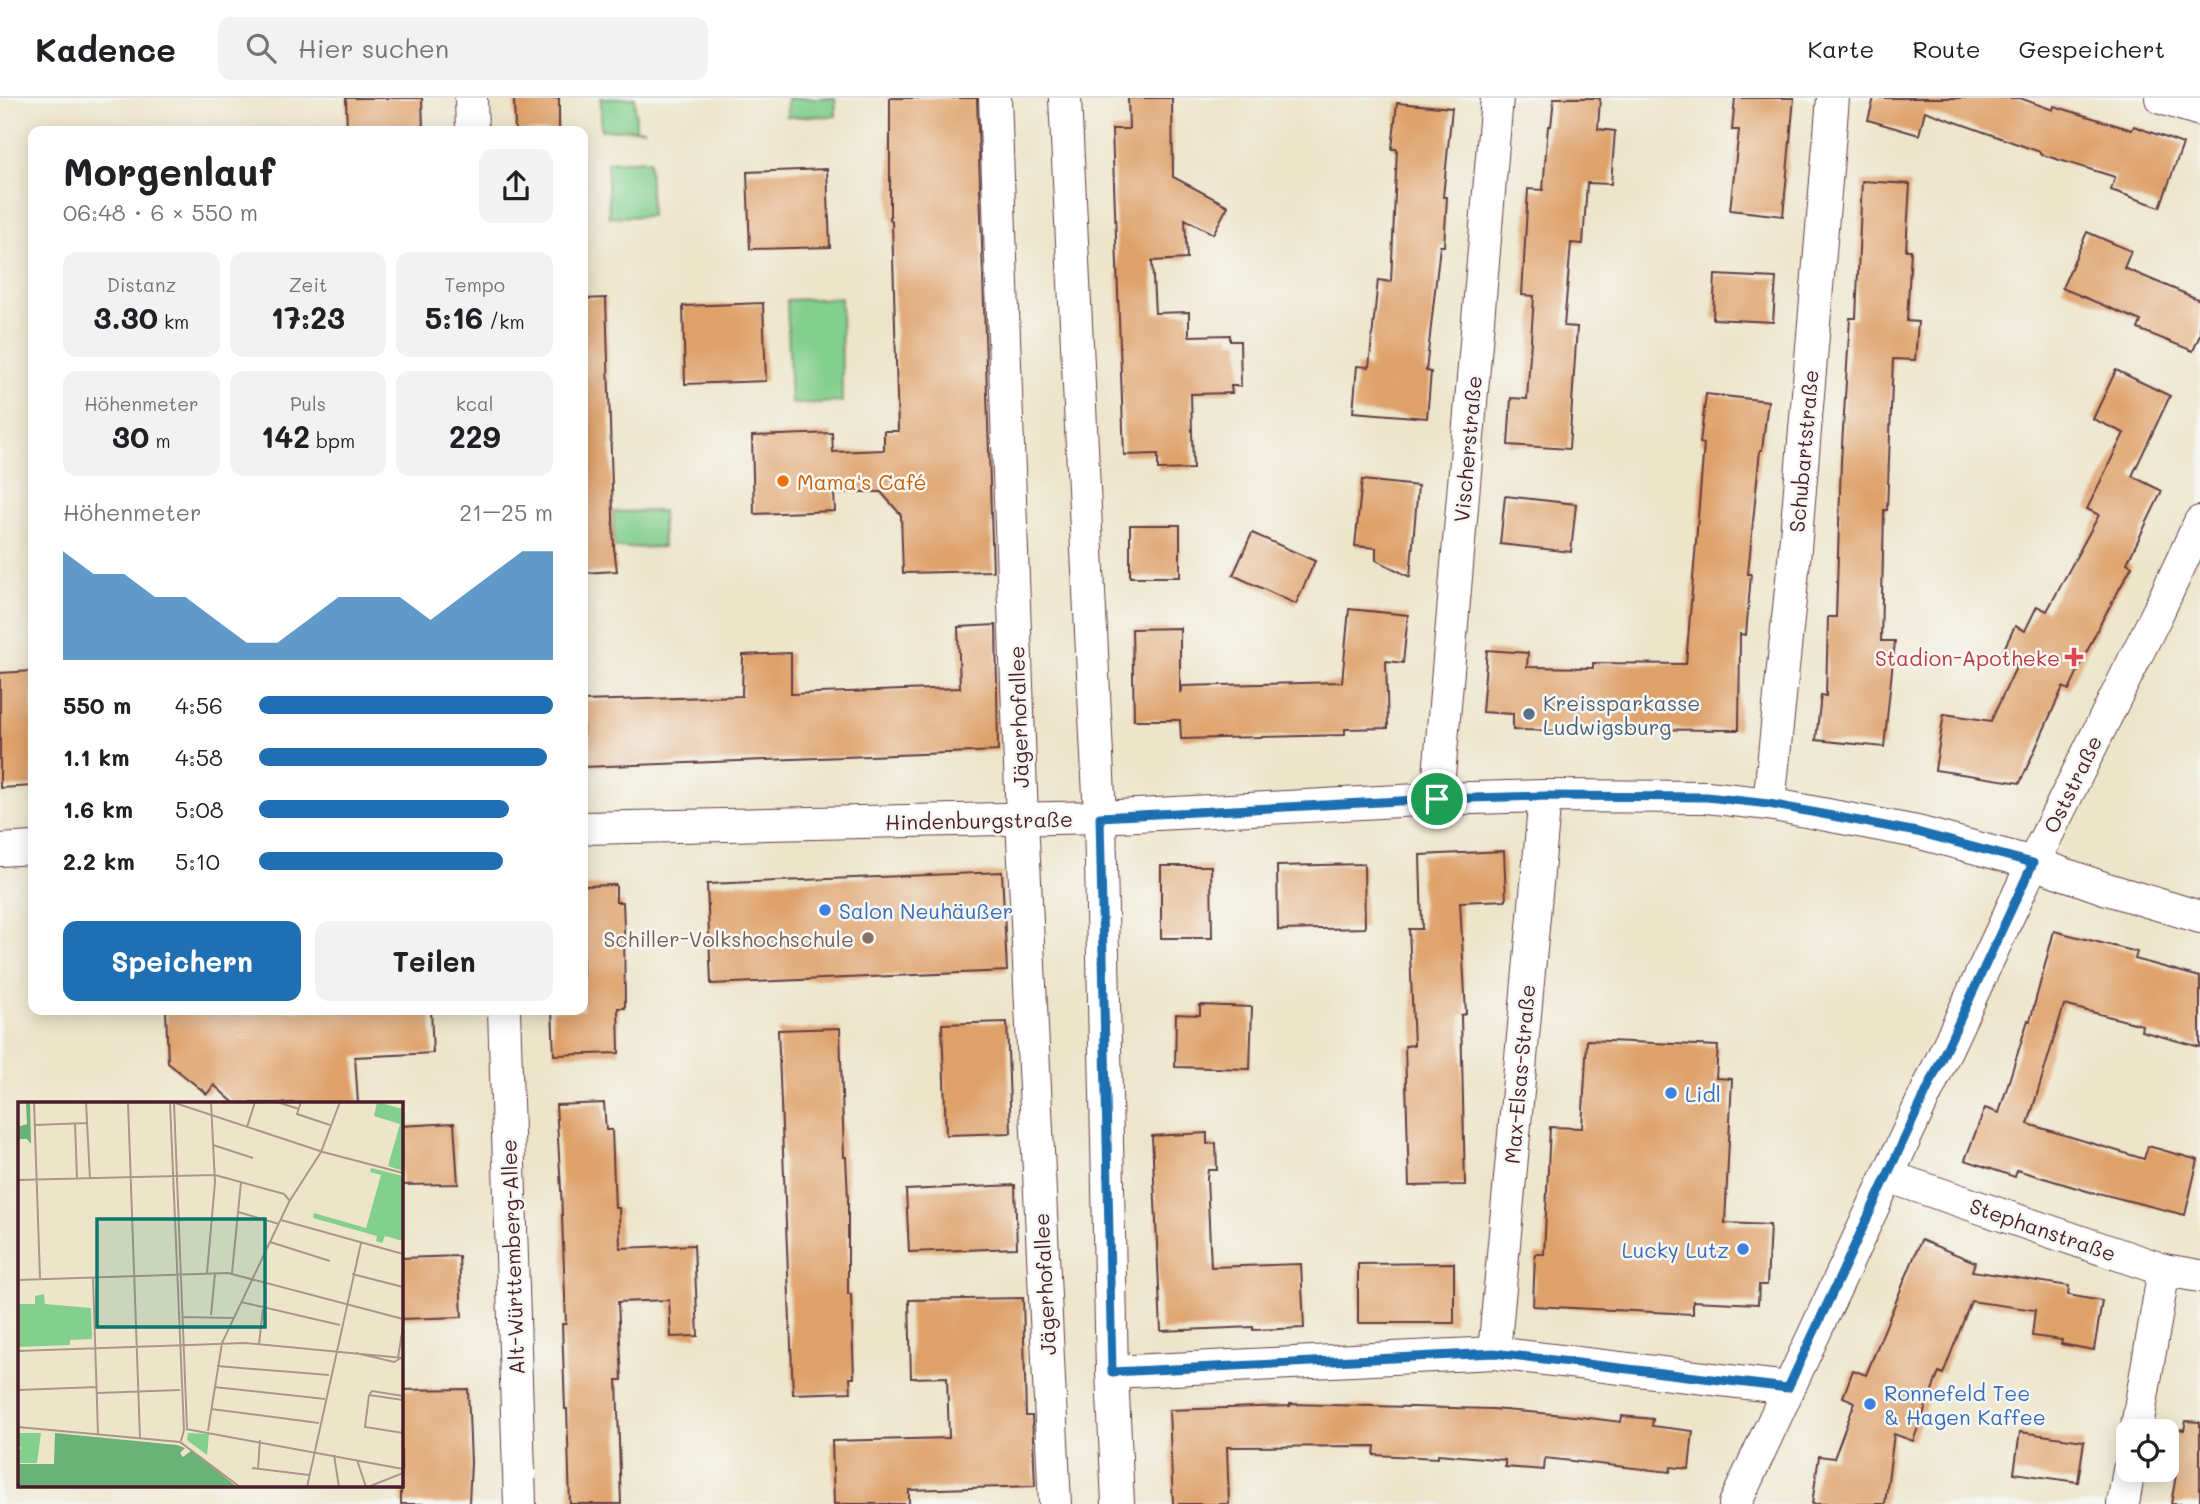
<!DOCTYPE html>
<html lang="de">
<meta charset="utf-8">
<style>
body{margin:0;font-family:Mali,sans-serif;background:#f2f2f2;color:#202124;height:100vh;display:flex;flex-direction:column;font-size:26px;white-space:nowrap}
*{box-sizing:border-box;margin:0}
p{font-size:23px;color:#757577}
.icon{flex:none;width:38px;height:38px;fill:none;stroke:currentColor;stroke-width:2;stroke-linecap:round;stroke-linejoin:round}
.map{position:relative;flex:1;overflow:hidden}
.side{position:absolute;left:28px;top:28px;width:560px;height:889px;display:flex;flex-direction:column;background:#fff;border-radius:14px;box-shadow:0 4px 18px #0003}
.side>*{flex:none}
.fabs{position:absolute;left:2116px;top:1321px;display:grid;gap:14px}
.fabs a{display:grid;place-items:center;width:63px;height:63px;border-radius:14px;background:#fff;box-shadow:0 4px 18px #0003;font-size:35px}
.pin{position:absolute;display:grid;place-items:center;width:60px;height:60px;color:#fff;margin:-30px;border:4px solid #fff;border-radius:50%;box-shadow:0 2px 7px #0007}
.round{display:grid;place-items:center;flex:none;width:74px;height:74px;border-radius:14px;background:#f2f2f2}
.headline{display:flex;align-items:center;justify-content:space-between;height:119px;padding:0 35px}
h1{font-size:38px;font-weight:700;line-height:52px}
.figures{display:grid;grid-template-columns:repeat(3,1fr);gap:10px;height:119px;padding:7px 35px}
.figures div{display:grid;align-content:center;border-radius:14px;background:#f2f2f2;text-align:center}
.figures b{font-size:30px;font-weight:700}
.figures small{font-size:19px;font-weight:400}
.figures p{font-size:19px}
.chart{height:196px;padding:14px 35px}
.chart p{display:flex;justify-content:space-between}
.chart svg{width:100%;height:126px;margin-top:7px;fill:#1f6fb2;opacity:.7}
.primary-button{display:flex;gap:14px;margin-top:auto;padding:14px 35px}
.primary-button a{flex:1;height:80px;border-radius:14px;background:#1f6fb2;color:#fff;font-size:28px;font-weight:700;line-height:80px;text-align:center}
.primary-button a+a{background:#f2f2f2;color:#202124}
ul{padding:0 35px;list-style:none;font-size:23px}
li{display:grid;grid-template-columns:112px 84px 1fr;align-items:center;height:52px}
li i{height:18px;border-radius:9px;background:#1f6fb2}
header{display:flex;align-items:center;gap:42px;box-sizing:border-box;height:98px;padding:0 35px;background:#fff;border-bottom:2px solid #e0e0e0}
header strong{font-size:33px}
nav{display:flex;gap:38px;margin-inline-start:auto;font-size:24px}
.search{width:490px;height:63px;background:#f2f2f2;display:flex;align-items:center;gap:18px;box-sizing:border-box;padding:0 24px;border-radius:14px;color:#757577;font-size:26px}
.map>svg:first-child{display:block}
.green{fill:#83cf8d;stroke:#66775c;stroke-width:2}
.building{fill:#dfa16a}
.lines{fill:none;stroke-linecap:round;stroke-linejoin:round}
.minor-casing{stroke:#623d43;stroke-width:34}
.minor{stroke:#fff;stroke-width:32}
.route-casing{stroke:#fff;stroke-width:14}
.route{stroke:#1f6fb2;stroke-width:9}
.food-dot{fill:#e8710a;stroke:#f6f6f2;stroke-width:2.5}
.health-dot{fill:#e0444e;stroke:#f6f6f2;stroke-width:2.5}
.service-dot{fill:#5c6f8a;stroke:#f6f6f2;stroke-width:2.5}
.shop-dot{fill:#3f7fe0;stroke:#f6f6f2;stroke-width:2.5}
.education-dot{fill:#8d6e63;stroke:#f6f6f2;stroke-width:2.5}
.labels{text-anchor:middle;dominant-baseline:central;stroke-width:5;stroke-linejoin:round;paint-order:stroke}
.street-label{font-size:21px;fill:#4a1f2b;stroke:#f6f6f2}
.food-label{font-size:21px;fill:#c56008;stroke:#f6f6f2;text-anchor:start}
.health-label{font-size:21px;fill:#be3a42;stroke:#f6f6f2;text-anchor:end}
.service-label{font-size:21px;fill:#4e5e75;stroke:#f6f6f2;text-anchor:start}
.shop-label{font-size:21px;fill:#366cbe;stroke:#f6f6f2;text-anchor:start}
.education-label{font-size:21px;fill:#785e54;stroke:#f6f6f2;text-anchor:end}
.inset-road{fill:none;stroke:#ac968a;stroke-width:2}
.view{fill:#0f766e;fill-opacity:0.15;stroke:#0f766e;stroke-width:3.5}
.inset-edge{fill:none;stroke:#4a1f2b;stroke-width:3.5}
</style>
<header>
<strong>Kadence</strong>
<div class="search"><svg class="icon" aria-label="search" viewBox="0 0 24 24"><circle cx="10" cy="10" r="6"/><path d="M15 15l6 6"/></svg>Hier suchen</div>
<nav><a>Karte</a><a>Route</a><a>Gespeichert</a></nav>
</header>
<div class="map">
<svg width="2200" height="1406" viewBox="0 0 2200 1406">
<rect width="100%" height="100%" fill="#f6f6f2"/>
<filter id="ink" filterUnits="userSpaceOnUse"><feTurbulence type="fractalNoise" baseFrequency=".0143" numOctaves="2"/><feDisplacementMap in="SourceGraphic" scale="14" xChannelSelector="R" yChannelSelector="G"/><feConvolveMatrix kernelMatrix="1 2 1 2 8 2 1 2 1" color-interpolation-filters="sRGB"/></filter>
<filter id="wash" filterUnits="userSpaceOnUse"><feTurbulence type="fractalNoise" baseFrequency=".00686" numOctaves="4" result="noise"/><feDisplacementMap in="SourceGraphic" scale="28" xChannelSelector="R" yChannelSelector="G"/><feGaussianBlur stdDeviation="1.57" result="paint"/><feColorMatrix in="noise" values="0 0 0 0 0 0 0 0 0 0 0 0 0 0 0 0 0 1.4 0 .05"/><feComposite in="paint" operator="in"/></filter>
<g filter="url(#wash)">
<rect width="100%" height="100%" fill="#ede5ca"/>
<!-- green -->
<g class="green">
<polygon points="601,0 635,0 636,31 645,31 601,32"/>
<polygon points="787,0 835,0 836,18 787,19"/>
<polygon points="649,62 651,118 609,119 607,64"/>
<polygon points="841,200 842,304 791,306 787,202"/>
<polygon points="662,413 663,449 614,450 613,414"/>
</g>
<g id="blocks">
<!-- building -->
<g class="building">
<polygon points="346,0 422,0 423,33 347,33"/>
<polygon points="514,0 559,0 559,33 515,33"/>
<polygon points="890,0 977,0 993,473 903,475 901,417 881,394 834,394 835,413 754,416 752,338 832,335 833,354 884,352 884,333 898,333 892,123 890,121"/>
<polygon points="1128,0 1172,0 1173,79 1228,108 1213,136 1185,121 1187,161 1152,163 1155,215 1189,214 1189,238 1230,237 1230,243 1240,243 1241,288 1231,288 1232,295 1191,296 1193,371 1158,372 1158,356 1124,357 1112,31 1129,31"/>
<polygon points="1554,0 1600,0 1598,31 1615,33 1611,86 1587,85 1583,146 1571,145 1564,228 1577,229 1569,351 1508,347 1511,300 1527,301 1534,198 1522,197 1528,91 1543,92 1548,28 1551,28"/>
<polygon points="1735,0 1794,0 1783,118 1730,112 1739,32 1732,32"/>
<polygon points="1874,0 2020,0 2053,12 2054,8 2132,32 2134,28 2183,46 2160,109 2111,92 2115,79 2040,56 2040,54 1925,13 1919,37 1868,22"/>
<polygon points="1397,5 1452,10 1443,99 1447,99 1444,148 1440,148 1426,273 1431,274 1427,320 1353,314 1357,268 1369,269 1378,182 1391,184 1397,51 1392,51"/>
<polygon points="827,71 830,149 750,151 747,74"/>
<polygon points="1862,83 1910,86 1906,152 1911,152 1907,223 1918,224 1915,262 1893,261 1887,412 1884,412 1881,543 1895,543 1884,649 1816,642 1821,597 1826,598 1828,519 1836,519 1841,363 1850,220 1856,220"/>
<polygon points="2087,134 2131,153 2124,170 2200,202 2200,237 2193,253 2138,231 2141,223 2062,190"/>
<polygon points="1715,177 1776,180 1773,224 1713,221"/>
<polygon points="606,200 614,450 617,473 583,475 583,201"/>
<polygon points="763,205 766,283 685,286 683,208"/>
<polygon points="2116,272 2170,298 2132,378 2162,393 2127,465 2132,468 2099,528 2069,592 2063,589 2020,685 1935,672 1944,616 1991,623 2017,567 2000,559 2015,528 2025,533 2037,508 2047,513 2099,417 2087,411 2124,335 2093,321"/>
<polygon points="1706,296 1768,303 1762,352 1760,352 1748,476 1751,476 1746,537 1740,536 1739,632 1576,631 1576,633 1513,632 1513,616 1482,614 1487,552 1528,555 1527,569 1593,570 1593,565 1686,566 1704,346 1700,345"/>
<polygon points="1362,382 1418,388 1410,479 1376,462 1376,450 1355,448"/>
<polygon points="1505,398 1576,406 1571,454 1500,446"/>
<rect x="1130" y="427" width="50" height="52"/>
<polygon points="1252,435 1315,463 1296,506 1233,477"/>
<polygon points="1349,511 1408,517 1403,565 1386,563 1388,630 1345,631 1345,637 1181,641 1180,622 1134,622 1132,531 1180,530 1180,595 1183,588 1342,584"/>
<polygon points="996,527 998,653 583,669 583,603 742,598 743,557 791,555 791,596 960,590 958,529"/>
<polygon points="33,573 33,688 0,690 0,575"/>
<polygon points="1504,753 1506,802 1460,804 1466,916 1461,917 1465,1087 1409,1088 1405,948 1414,947 1409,831 1422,831 1420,757"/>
<polygon points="1364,766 1365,830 1278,832 1277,768"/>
<polygon points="1161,768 1211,768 1212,840 1161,840"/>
<polygon points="1002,774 1007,873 711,886 707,786"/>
<polygon points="616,787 616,804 623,804 624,829 625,910 618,910 619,955 554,957 552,912 583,912 583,788"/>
<polygon points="2054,833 2137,854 2135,861 2200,879 2200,949 2141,933 2142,927 2064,907 2028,1026 2144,1061 2148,1048 2198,1062 2185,1117 2098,1095 2097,1096 2017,1072 2015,1079 1965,1062 1985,1010 1999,1015 2028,922 2030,923"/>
<polygon points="1200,907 1252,909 1250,971 1175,969 1176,916 1200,917"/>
<polygon points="166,912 431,912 433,955 355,959 358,1005 234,1005 214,987 207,996 168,965"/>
<polygon points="1007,924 1011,1035 946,1037 942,926"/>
<polygon points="840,930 844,1059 846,1059 848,1101 848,1196 851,1196 854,1280 850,1280 851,1294 793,1296 778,932"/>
<polygon points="1587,942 1718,948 1716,980 1732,981 1725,1125 1770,1127 1767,1187 1759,1187 1758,1206 1693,1203 1693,1216 1533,1208 1535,1156 1544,1156 1550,1029 1582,1030"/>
<polygon points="604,1005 606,1032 612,1032 615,1110 619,1110 620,1150 694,1147 698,1238 671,1239 669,1202 618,1204 622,1282 617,1282 621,1406 570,1406 567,1311 565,1311 562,1226 566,1226 561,1091 556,1007"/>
<polygon points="454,1025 458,1086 401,1087 401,1028"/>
<polygon points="1207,1035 1207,1046 1216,1045 1217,1072 1208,1072 1207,1080 1211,1169 1301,1166 1304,1230 1253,1232 1253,1229 1161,1233 1152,1038"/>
<polygon points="1015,1087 1017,1150 909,1154 906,1092"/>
<polygon points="1921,1142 1975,1164 1972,1173 2069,1188 2068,1197 2102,1203 2094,1252 2061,1246 2062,1242 2032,1238 2035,1212 1971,1203 1943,1276 1939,1274 1913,1343 1894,1336 1885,1406 1812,1406 1819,1358 1834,1360 1855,1304 1843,1299 1853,1272 1866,1277"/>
<polygon points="459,1158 462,1219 401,1221 401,1160"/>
<polygon points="1454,1165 1454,1225 1358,1225 1358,1166"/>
<polygon points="1023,1200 1026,1318 1032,1318 1035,1388 909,1392 909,1406 834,1406 832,1343 949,1340 947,1279 911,1280 909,1202"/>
<polygon points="468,1291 471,1365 469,1406 401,1406 401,1292"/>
<polygon points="1290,1306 1492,1311 1565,1317 1621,1324 1622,1318 1653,1321 1652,1328 1693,1333 1689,1371 1671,1369 1670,1374 1545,1360 1544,1372 1505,1369 1505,1362 1438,1356 1438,1360 1374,1357 1375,1348 1227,1349 1229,1406 1173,1406 1169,1312 1290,1308"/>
<polygon points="2186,1323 2200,1324 2200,1406 2171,1406 2176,1377 2164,1375 2166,1372 2172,1330 2184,1332"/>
<polygon points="2020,1334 2084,1343 2078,1384 2014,1375"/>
</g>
</g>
</g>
<g filter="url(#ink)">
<use href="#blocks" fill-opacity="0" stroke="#623d43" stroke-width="2"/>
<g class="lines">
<!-- minor casing -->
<g class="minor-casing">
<g id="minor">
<polyline points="471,0 472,33"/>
<polyline points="995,0 1022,721 1055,1406"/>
<polyline points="1065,0 1100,719 1112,1274 1118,1406"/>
<polyline points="2161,0 2200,12"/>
<polyline points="1437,701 1497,0"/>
<polyline points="1769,706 1794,462 1833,0"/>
<polyline points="583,730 1100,719 1437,701 1545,698 1707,699 1769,706 1917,734 2033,765 2107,791 2200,819"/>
<polyline points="0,752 33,750"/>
<polyline points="504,912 520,1406"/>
<polyline points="1887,1078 2164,1172 2200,1178"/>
<polyline points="1494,1255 1545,698"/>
<polyline points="1112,1274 1494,1255 1789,1290"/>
<polyline points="2136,1334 2164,1172"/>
<polyline points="1735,1406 2033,765 2158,514 2200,424"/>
<polyline points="2123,1406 2129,1372"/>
</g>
</g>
<!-- minor -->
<use href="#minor" class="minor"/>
</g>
</g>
<g class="lines" filter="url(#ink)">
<!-- route casing -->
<g class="route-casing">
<polygon id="route" points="1545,698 1707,699 1769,706 1917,734 2033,765 1788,1290 1494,1255 1112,1274 1100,719 1437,701"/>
</g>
<!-- route -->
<use href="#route" class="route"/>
</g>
<!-- markers -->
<circle class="food-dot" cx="783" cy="383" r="7"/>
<path class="health-dot" d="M2070.5 548.5h7v7h7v7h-7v7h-7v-7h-7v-7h7z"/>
<circle class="service-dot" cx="1529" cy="616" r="7"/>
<g class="shop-dot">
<circle cx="825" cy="812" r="7"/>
<circle cx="1671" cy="995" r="7"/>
<circle cx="1743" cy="1151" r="7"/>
<circle cx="1870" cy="1306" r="7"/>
</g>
<circle class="education-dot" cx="868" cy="840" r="7"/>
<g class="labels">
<!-- street labels -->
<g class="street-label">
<text transform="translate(1467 351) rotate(-85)">Vischerstraße</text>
<text transform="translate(1803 353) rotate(-85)">Schubartstraße</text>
<text transform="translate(1018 619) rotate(-92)">Jägerhofallee</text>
<text transform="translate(2072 686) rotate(-64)">Oststraße</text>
<text transform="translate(979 722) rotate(-1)">Hindenburgstraße</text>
<text transform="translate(1519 976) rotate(-85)">Max-Elsas-Straße</text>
<text transform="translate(2043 1131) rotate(19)">Stephanstraße</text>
<text transform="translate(512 1159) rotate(-92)">Alt-Württemberg-Allee</text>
<text transform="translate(1044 1186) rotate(-93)">Jägerhofallee</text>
</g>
<!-- food labels -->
<g class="food-label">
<text x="797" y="383">Mama's Café</text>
</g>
<!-- health labels -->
<g class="health-label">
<text x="2060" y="559">Stadion-Apotheke</text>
</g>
<!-- service labels -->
<g class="service-label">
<text x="1543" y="604">Kreissparkasse<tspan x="1543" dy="24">Ludwigsburg</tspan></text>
</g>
<!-- shop labels -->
<g class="shop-label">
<text x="839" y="812">Salon Neuhäußer</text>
<text x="1685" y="995">Lidl</text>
<text x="1729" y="1151" text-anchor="end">Lucky Lutz</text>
<text x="1884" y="1294">Ronnefeld Tee<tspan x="1884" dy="24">&amp; Hagen Kaffee</tspan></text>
</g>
<!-- education labels -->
<g class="education-label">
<text x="854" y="840">Schiller-Volkshochschule</text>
</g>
</g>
<!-- overview -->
<g transform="translate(18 1004)">
<rect width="385" height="385" fill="#ede5ca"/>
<path d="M359,0L385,7V69L370,64L382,22L356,14ZM353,66L385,74V139L367,134L364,141L358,139L359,134L295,116L296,111L348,126L363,73L352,70ZM26,192L27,202L73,206L74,237L52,238V243L0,245L1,202H17V194ZM0,331H23L19,361H0V347L5,346L0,345ZM170,331L191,332L189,353L169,338Z" fill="#83cf8d"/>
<path d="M8,0H12L13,42L9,37H0V25L9,22ZM37,331L159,343L167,346L162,351L165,355L174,348L219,385H0V362H36Z" fill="#6ab278"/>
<path class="inset-road" d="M16,0L22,176M68,0L72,77M110,0L122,336M152,0L166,328L163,339M259,0L281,7M283,0L279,12L312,23M156,1L169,327M157,1L305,50L385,71M57,21L59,77M17,23L69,21M229,25L237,0M195,43L235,56M0,78L197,73L266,92L271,98M220,110L261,122M263,118L385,152M252,140L312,159M189,171L197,80L193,0M214,171L223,80M334,172L385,185M75,175L80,332M0,178L210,171L385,217M223,200L322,223M193,213L197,171M164,215L216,216M241,242L245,207M0,249L227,241L385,256M338,251L376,260L383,256M380,256L385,224M199,264L311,273M196,285L307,297M0,288L79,285M79,291L162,288M351,293L347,325L385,331M351,293L354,289L385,294M351,293L385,298M193,307L301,321M0,325L162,340L222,385M168,327L385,367M190,329L204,241L271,100L303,50L322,0M316,353L321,385M339,358L348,385M234,366L291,373M240,367L242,338M289,385L343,141M350,385L385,371"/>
<path class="view" d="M79,117H247V225H79Z"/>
<rect width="385" height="385" class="inset-edge"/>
</g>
</svg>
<div class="fabs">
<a><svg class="icon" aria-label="locate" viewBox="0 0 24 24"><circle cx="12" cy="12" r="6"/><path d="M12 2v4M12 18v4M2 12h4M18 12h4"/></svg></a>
</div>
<div class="pin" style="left:1437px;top:701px;background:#1e9e55"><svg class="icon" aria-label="arrive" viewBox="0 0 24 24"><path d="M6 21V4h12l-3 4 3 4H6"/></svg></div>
<section class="side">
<div class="headline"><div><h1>Morgenlauf</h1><p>06:48 · 6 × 550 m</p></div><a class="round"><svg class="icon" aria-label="share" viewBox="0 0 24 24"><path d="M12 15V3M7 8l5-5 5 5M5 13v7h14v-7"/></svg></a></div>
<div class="figures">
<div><p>Distanz</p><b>3.30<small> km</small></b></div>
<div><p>Zeit</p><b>17:23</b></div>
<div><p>Tempo</p><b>5:16<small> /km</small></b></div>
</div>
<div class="figures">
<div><p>Höhenmeter</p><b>30<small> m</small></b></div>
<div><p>Puls</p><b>142<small> bpm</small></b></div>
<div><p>kcal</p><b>229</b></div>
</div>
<div class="chart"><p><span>Höhenmeter</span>21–25 m</p>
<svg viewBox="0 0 160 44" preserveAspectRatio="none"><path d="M0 44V6L10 14L20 14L30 22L40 22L50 30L60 38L70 38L80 30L90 22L100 22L110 22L120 30L130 22L140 14L150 6L160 6V44z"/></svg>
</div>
<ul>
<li><b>550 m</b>4:56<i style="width:100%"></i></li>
<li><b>1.1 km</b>4:58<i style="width:98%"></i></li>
<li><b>1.6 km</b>5:08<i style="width:85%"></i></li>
<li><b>2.2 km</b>5:10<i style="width:83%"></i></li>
</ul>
<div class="primary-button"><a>Speichern</a><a>Teilen</a></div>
</section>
</div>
